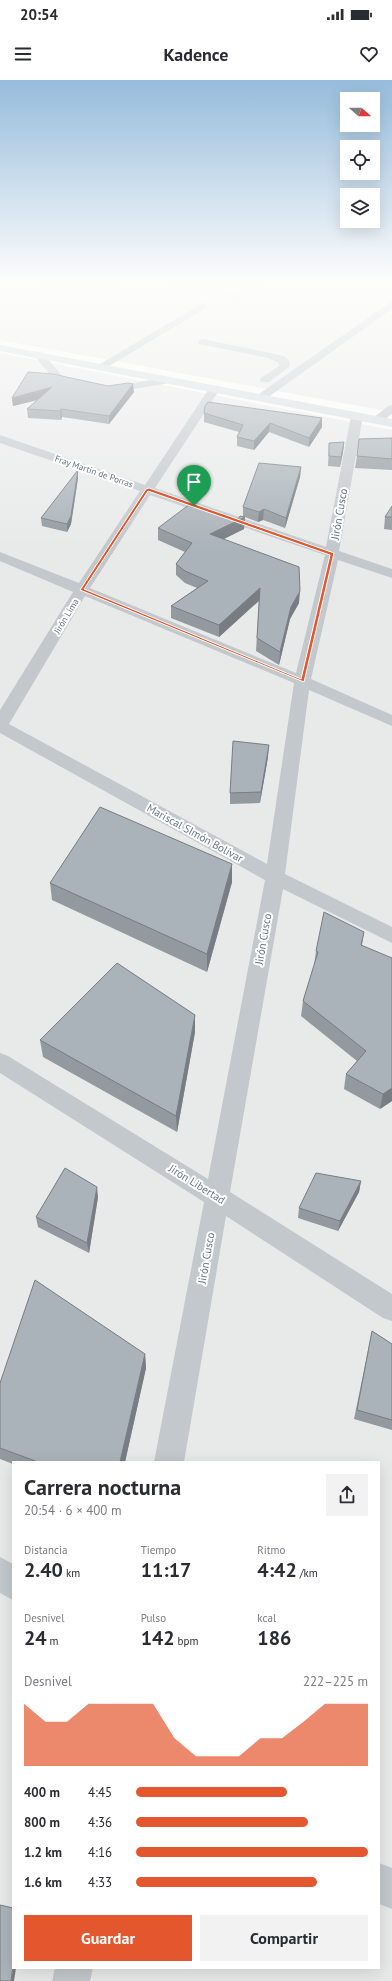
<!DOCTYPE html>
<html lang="es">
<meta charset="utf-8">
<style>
body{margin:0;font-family:"PT Sans",sans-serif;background:#f2f2f3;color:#2b2b33;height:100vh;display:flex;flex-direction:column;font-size:15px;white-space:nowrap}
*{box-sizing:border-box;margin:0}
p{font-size:13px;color:#7c7c81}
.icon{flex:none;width:22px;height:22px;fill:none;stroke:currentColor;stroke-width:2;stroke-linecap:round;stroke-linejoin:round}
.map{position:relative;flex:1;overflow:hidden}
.panel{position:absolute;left:12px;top:1381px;width:368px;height:508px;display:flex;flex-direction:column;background:#fff;border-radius:0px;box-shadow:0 4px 16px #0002}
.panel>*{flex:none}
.needle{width:26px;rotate:110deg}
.buttons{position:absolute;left:340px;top:12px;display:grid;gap:8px}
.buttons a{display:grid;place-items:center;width:40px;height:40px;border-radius:0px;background:#fff;box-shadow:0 4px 16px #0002;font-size:20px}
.pin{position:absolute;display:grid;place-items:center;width:34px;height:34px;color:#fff;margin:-41px -17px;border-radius:50% 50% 50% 0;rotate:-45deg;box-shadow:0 0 4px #0007}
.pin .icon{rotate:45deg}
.round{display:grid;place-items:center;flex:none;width:42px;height:42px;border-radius:0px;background:#f2f2f3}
.headline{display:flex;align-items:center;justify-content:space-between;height:68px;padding:0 12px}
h1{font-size:22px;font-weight:700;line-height:30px}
.stats{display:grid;grid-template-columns:repeat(3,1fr);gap:6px;height:68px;padding:4px 12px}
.stats div{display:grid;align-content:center}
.stats b{font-size:20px;font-weight:700}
.stats small{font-size:11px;font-weight:400}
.stats p{font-size:11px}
.chart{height:112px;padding:8px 12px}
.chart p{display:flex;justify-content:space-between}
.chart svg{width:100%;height:72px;margin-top:4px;fill:#e4572e;opacity:.7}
.cta{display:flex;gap:8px;margin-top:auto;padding:8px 12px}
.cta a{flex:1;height:46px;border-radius:0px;background:#e4572e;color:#fff;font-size:16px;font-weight:700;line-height:46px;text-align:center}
.cta a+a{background:#f2f2f3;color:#2b2b33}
ul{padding:0 12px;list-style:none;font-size:13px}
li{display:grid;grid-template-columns:64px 48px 1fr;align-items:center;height:30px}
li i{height:10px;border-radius:5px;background:#e4572e}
.status{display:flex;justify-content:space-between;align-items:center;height:28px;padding:0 20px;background:#fff;direction:ltr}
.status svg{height:11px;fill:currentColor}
header{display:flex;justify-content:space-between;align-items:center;height:52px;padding:0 12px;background:#fff;font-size:18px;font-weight:700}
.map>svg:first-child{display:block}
.built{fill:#e8e9e9;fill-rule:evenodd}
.green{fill:#dadfd7}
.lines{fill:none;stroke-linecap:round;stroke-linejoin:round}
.minor{fill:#c3c8cc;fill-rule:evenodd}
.highway{fill:#d6dbdf;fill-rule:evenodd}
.wall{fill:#929a9f}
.shaded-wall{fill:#777d82}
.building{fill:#aab3b9;stroke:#777d82}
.route{fill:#e4572e;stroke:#fff;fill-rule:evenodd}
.labels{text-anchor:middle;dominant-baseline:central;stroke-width:4;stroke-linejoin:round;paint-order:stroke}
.far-street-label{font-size:9px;fill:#657683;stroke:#fff}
.street-label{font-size:11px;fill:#657683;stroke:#fff}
</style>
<div class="status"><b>20:54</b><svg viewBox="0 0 49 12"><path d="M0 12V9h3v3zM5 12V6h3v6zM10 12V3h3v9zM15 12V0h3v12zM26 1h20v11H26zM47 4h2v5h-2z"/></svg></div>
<header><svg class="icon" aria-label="menu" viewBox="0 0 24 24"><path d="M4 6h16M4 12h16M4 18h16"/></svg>Kadence<svg class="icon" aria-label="heart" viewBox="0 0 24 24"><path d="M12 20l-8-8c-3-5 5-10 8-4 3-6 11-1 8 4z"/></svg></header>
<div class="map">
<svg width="392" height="1901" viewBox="0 0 392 1901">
<rect width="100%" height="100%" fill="#fafaf8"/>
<!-- built -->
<g class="built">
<polygon points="0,202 23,202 100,215 129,202 156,202 237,219 267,202 392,202 392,332 0,260"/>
<path d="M0,273L392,350V1901H0ZM13,1382H379V1888H13Z"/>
</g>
<!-- green -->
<g class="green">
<polygon points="23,202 129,202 100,215"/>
<polygon points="156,202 267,202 237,219"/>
</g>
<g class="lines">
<!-- minor -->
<g class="minor">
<polygon points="392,221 392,229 264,320 256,320 254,318 256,316"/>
<polygon points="203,223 206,224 208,226 206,228 104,289 96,289 95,287"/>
<polygon points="203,259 284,276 290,282 289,287 269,302 261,302 260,300 261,298 279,286 279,283 268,278 199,264 198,262 199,260"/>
<polygon points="39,272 43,273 63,297 109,307 170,297 175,300 170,303 109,313 55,301 34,275"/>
<path d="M214,306L220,309L155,408L326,467L351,336L353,334H361L363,336L339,471L392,489V498L338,480L311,599L392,635V646L309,610L285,794L392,847V863L283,809L230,1112L392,1214V1241L383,1238L226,1136L184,1382H154L204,1122L0,993V973L8,976L208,1099L265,800L0,653V630L73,512L0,481V472L79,503L140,411L0,363V355L145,405L210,307ZM150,415L325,475L296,593L90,508ZM85,516L294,603L267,784L9,644Z"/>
<polygon points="392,325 392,334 381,342 373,342 371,340 373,338 388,326"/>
<polygon points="0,1477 13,1484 13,1520 0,1513"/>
<polygon points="379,1783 392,1788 392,1829 379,1824"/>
<polygon points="55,1888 93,1888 90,1901 52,1901"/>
</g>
<!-- highway -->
<polygon class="highway" points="0,265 392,339 392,347 0,271"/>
</g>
<!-- wall -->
<g class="wall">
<polygon points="134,312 109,344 62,337 61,340 28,338 27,329 38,320 13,326 12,318"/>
<polygon points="204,333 322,338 322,347 309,367 269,352 254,370 237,366 237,357 239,352 204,342"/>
<polygon points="392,358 392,390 355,388 357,376"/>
<polygon points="344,362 343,372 340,387 328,386 329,363"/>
<polygon points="301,387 300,397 285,448 263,440 258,442 245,437 244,449 223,459 299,523 290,539 279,585 256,571 259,520 219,557 171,538 171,526 197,508 185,503 176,495 176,484 185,472 158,460 158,448 238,440 243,437 243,427"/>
<polygon points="78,390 78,398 71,444 67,452 42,446 41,438"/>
<polygon points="392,426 392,450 384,449 385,437"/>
<polygon points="268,677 260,723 230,724 230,713"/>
<polygon points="232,802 207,892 52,820 50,803"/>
<polygon points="364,852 362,865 392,1021 380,1029 344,1009 346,994 357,981 301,936 303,921 314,886 316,871"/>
<polygon points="195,952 177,1052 43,977 40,960"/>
<polygon points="361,1101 359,1112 338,1151 298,1138 299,1128"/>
<polygon points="98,1117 89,1173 38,1147 36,1137"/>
<polygon points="372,1251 392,1264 392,1350 354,1339"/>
<polygon points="145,1274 146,1288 125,1382 13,1382 13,1384 0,1379 0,1303"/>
</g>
<!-- shaded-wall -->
<g class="shaded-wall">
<polygon points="133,304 134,312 109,344 109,336"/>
<polygon points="52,307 52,316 13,326 12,318"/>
<polygon points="61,329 62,337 61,340 60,331"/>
<polygon points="322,338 322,347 309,367 309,358"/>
<polygon points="270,343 269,352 254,370 254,361"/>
<polygon points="344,362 343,372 340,387 341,377"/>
<polygon points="301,387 300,397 285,448 286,438"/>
<polygon points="78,390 78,398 71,444 67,452 67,444"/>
<polygon points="264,429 263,440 258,442 259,432"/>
<polygon points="245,437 244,449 210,466 210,454"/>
<polygon points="260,508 260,520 219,557 219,545"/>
<polygon points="300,511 299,523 290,539 279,585 280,572 291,527"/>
<polygon points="269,665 268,677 260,723 261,712"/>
<polygon points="232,784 232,802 207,892 207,874"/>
<polygon points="195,935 195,952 177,1052 176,1036"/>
<polygon points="392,1008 392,1021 380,1029 383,1014"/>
<polygon points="361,1101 359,1112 338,1151 340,1141"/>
<polygon points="97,1107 98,1117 89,1173 87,1163"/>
<polygon points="145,1274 146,1288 125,1382 120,1382"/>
<polygon points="13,1888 16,1888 14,1901 11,1901"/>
</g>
<!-- building -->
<g class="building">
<polygon points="28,292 53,294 108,306 128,303 133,304 109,336 61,329 60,331 27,329 52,307 12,318"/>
<polygon points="208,322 322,338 309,358 270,343 254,361 237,357 243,345 204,333 205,326"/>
<polygon points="392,358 392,379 357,376 359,359"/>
<polygon points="344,362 341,377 329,376 329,363"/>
<polygon points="259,383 301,387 286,438 264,429 259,432 243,427"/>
<polygon points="78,390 71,436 67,444 41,438"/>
<polygon points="190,424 238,440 240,436 245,437 210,454 299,487 300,511 291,527 280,572 257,558 260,508 219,545 171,526 208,501 185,491 176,484 192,463 158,448"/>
<polygon points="392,426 392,437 385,437"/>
<polygon points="233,661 269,665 261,712 230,713"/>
<polygon points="100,727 232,784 207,874 50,803"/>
<polygon points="324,832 364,852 361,865 392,878 392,1008 383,1014 346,994 366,971 303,921 318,872 316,871"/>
<polygon points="117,883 195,935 176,1036 40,960"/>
<polygon points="65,1088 97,1107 87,1163 36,1137"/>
<polygon points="316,1093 361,1101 340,1141 299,1128"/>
<polygon points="35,1200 145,1274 120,1382 38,1382 0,1368 0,1303"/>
<polygon points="372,1251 392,1264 392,1340 357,1330"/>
<polygon points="0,1825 13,1828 13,1886 11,1901 0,1901"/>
</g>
<!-- sky -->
<linearGradient id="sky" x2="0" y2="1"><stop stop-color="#96bcdc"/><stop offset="0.43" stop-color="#fdfdfc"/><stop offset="1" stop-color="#fdfdfc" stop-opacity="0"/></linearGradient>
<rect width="392" height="468" fill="url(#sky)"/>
<!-- route -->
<path class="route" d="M149,408L334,473L304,602L80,510L146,409ZM148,411L330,475L301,599L84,509Z"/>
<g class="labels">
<!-- far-street labels -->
<g class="far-street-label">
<text transform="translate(94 391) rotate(19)">Fray Martin de Porras</text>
<text transform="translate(66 536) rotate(-59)">Jirón Lima</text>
</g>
<!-- street labels -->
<g class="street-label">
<text transform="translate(339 434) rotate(-80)">Jirón Cusco</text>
<text transform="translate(195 753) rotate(29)">Mariscal SImón Bolívar</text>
<text transform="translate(263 859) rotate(-80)">Jirón Cusco</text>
<text transform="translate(197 1104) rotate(32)">Jirón Libertad</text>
<text transform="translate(206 1178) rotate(-80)">Jirón Cusco</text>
</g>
</g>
</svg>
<div class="buttons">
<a><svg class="needle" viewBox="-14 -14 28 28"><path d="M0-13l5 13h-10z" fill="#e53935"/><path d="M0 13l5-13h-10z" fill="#7c7c81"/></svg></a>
<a><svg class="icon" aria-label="locate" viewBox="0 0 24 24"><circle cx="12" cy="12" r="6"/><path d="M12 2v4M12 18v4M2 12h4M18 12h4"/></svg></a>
<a><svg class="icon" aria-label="layers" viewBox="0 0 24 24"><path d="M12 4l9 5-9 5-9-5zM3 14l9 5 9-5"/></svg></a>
</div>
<div class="pin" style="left:194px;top:426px;background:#1e9e55"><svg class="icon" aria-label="arrive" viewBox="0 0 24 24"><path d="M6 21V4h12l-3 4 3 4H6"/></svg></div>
<section class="panel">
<div class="headline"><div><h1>Carrera nocturna</h1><p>20:54 · 6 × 400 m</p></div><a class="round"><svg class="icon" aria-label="share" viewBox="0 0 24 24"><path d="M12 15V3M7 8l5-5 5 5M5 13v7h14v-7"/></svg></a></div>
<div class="stats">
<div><p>Distancia</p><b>2.40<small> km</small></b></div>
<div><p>Tiempo</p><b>11:17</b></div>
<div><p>Ritmo</p><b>4:42<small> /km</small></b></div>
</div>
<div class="stats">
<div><p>Desnivel</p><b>24<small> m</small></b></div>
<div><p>Pulso</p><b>142<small> bpm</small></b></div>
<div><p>kcal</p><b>186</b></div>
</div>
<div class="chart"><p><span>Desnivel</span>222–225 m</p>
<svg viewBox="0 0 160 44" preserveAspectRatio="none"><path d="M0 44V6L10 17L20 17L30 6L40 6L50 6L60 6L70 27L80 38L90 38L100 38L110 27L120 27L130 17L140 6L150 6L160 6V44z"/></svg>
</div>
<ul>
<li><b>400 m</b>4:45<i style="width:65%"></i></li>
<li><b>800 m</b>4:36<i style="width:74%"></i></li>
<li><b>1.2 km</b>4:16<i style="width:100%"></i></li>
<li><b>1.6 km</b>4:33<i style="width:78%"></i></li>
</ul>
<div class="cta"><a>Guardar</a><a>Compartir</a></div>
</section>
</div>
